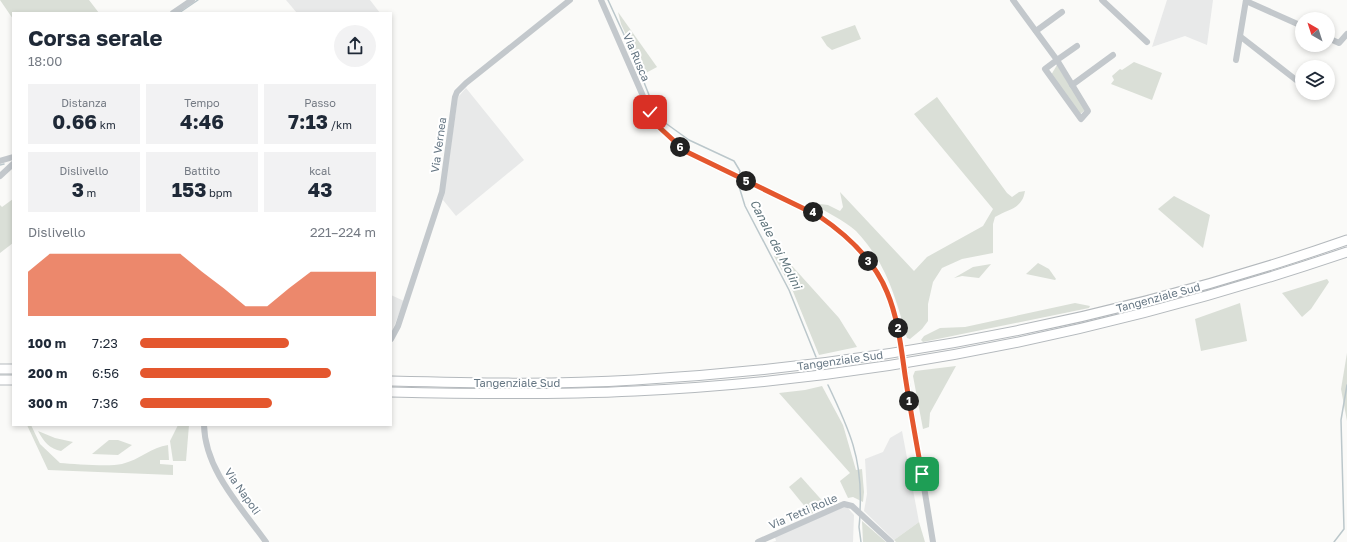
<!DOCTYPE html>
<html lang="it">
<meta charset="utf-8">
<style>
body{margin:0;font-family:"Golos Text",sans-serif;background:#f2f2f3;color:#1f2937;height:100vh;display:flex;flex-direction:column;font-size:15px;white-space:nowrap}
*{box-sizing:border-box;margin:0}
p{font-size:13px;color:#747a83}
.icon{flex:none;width:22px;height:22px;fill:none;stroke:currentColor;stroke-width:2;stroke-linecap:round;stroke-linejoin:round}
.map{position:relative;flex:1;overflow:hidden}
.details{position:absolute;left:12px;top:12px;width:380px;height:414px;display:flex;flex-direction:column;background:#fff;border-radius:0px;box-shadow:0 2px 6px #0003}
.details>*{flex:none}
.needle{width:26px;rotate:321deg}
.fabs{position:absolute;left:1295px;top:12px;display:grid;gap:8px}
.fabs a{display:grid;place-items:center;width:40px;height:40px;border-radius:50%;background:#fff;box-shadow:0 2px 6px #0003;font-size:20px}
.pin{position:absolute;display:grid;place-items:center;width:34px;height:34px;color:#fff;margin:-17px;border-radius:8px;box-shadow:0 2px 6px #0006}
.km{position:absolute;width:20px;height:20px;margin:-10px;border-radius:50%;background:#222;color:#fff;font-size:11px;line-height:20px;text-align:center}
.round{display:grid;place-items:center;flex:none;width:42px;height:42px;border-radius:21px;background:#f2f2f3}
.overview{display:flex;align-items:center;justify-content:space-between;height:68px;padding:0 16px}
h1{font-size:22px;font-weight:700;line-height:30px}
.metrics{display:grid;grid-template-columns:repeat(3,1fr);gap:6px;height:68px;padding:4px 16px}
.metrics div{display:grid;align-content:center;border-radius:0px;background:#f2f2f3;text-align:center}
.metrics b{font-size:20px;font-weight:700}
.metrics small{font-size:11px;font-weight:400}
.metrics p{font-size:11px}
.chart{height:112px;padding:8px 16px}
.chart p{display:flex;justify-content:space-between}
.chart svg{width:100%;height:72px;margin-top:4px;fill:#e4572e;opacity:.7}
ul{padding:0 16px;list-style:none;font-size:13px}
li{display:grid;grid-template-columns:64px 48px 1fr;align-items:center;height:30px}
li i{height:10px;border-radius:5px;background:#e4572e}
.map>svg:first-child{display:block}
.built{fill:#e8e9e9}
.green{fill:#dadfd7}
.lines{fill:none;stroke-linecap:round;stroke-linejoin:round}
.stream{stroke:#bbc7cb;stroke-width:1.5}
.highway-casing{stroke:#b4b9bd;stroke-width:11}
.minor{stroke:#c3c8cc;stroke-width:6}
.highway{stroke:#fff;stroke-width:9}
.minor-bridge{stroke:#c3c8cc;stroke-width:6}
.route-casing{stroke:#fff;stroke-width:8}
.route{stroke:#e4572e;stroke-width:5}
.labels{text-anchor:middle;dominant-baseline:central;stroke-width:4;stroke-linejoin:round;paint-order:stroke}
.street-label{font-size:11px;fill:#657683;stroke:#fff}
.water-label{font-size:12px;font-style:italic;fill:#60757c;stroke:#fff}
</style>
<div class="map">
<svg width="1347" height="542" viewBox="0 0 1347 542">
<rect width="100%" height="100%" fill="#fafaf8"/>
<!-- built -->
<g class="built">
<polygon points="286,0 370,0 380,13 297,13"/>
<polygon points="1167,0 1213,0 1207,45 1185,36 1152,47"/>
<polygon points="466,88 524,160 456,216 443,200 458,97"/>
<polygon points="391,295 404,301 391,334"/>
<polygon points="902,431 919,522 894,540 864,511 867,494 865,459 883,452 890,438"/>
<polygon points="846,506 854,515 853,542 772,542 776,541 775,537"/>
</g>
<!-- green -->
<g class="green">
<polygon points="0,0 89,0 99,13 13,13 13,19"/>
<polygon points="618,12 657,67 644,74 621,24"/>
<polygon points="855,25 861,39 832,50 827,46 821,37"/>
<polygon points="1134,62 1162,73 1152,100 1111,84 1114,80 1112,76 1120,69 1122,70"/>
<polygon points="1057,65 1085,110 1079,115 1051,75"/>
<path d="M937,97L1007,193L1012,197L1019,192L1025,191C1022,209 1010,208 995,217L993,224V253L962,259L942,268L933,282L928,304V321L922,329L910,339L907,338C895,296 887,264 856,231C845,221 824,211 812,203L828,205L840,211L843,207L840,192L914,271L927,257L983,226L993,209L914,114Z"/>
<polygon points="1174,196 1210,215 1203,248 1158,209"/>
<polygon points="13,199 13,243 0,253 0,205 2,207"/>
<polygon points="774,256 784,257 839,318 857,347 819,355 792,289"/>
<polygon points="1038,263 1049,269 1056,279 1055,280 1026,274"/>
<polygon points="991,264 979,278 962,276 954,278 973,267"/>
<polygon points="1327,279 1329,282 1311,309 1302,317 1282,293"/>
<polygon points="1075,303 1090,306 1089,308 923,342 921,340 924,336 940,328 965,327"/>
<polygon points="1240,303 1247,341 1201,351 1195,319"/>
<polygon points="1347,353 1347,421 1341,389"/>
<polygon points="956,366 930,413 929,427 923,429 913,376 915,371"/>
<polygon points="822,386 843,425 856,470 862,469 864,492 863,502 853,497 848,498 840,481 850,473 779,393 805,390"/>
<path d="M27,425H31L40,444L60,463C75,464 109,467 122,464C139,460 152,447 168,445L169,460H160V464L173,465V475L48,470Z"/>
<polygon points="178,425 189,425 186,461 173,461 170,441"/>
<path d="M38,431L55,438L73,442L61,451C50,449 44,442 38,431Z"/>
<polygon points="109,440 118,440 132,445 118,455 92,454"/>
<polygon points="801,477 827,506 811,514 789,487"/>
<polygon points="862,521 886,542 863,542"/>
<polygon points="919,522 925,542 896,542 894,540"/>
</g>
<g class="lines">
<!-- stream -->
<g class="stream">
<polyline points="608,0 632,52 651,100 664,122 689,140 734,161 740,171 739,174"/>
<polyline points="179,13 198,0"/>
<polyline points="0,165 4,164"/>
<polyline points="738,180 738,183 745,206 789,290 816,357"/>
<path d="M828,385C849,429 863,459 860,510"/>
<polyline points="860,516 859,527 861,542"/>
<polyline points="1334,542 1344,529 1341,420 1347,385"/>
</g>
<!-- highway casing -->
<g class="highway-casing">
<g id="highway">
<polyline points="0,369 13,369"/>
<polyline points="0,380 13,380"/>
<path d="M391,381C472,383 554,385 635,380C877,366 1118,320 1347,240"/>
<path d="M391,392C472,394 554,395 635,391C877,380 1117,330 1347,252"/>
</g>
</g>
<!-- minor -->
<g class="minor">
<path d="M601,0L650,112L659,127L672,140L685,151L701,159L819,216C845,234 876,262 887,293C892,304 894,317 898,328"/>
<polyline points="1013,0 1057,60 1077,46"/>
<polyline points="1102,0 1147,42"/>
<polyline points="1246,1 1302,26"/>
<polyline points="173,13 192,0"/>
<polyline points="1036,31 1062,12"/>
<polyline points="1241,37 1300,83"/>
<polyline points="1328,38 1339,43 1347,34"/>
<polygon points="1057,60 1088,111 1081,119 1045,69"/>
<polyline points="1236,60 1246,0"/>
<polyline points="1072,85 1113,55"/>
<polyline points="0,161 13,157"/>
<polyline points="0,176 13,164"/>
<polyline points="391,339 398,326 442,192 455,97 457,92 466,83 570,0"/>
<polyline points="907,383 933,542"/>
<path d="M204,425C205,470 241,507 266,542"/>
<polyline points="758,542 844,504 852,506 891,542"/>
</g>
<!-- highway -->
<use href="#highway" class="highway"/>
<!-- minor-bridge -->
<polyline class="minor-bridge" points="898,328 907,383"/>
</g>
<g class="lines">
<!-- route casing -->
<g class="route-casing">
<path id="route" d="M650,112L659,127L685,151L819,216C847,235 874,260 887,292C898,318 901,347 905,375C910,408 916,441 922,474"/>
</g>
<!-- route -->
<use href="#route" class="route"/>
</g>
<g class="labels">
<!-- street labels -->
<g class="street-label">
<text transform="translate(637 57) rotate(67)">Via Rusca</text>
<text transform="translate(438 145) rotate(-82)">Via Vernea</text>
<text transform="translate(1158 297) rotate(-15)">Tangenziale Sud</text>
<text transform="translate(840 360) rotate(-8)">Tangenziale Sud</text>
<text x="517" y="382">Tangenziale Sud</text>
<text transform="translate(243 491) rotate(55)">Via Napoli</text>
<text transform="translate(803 511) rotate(-23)">Via Tetti Rolle</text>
</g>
<!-- water labels -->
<g class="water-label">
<text transform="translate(776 244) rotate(63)">Canale dei Molini</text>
</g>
</g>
</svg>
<div class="fabs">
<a><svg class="needle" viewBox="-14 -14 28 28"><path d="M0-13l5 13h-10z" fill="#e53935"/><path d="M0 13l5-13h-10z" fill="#747a83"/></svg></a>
<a><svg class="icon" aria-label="layers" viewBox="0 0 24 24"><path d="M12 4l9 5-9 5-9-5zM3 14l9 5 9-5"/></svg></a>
</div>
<div class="pin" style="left:922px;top:474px;background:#1e9e55"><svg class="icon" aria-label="arrive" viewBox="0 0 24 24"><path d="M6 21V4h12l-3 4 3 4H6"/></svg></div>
<div class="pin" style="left:650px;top:112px;background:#d93025"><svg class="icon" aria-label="check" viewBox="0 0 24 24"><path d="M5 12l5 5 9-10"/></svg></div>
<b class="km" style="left:909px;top:401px">1</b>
<b class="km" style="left:898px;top:328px">2</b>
<b class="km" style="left:868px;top:261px">3</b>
<b class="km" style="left:813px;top:212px">4</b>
<b class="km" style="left:746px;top:181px">5</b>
<b class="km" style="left:680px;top:147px">6</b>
<section class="details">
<div class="overview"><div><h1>Corsa serale</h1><p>18:00</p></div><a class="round"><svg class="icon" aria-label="share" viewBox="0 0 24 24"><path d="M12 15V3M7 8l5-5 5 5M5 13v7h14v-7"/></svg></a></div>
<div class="metrics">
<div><p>Distanza</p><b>0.66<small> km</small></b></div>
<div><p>Tempo</p><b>4:46</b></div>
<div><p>Passo</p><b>7:13<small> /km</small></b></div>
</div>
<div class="metrics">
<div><p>Dislivello</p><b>3<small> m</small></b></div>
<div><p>Battito</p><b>153<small> bpm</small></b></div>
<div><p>kcal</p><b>43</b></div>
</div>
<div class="chart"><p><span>Dislivello</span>221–224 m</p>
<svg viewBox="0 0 160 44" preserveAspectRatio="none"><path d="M0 44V17L10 6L20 6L30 6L40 6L50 6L60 6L70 6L80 17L90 27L100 38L110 38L120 27L130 17L140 17L150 17L160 17V44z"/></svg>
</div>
<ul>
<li><b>100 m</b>7:23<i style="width:63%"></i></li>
<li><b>200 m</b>6:56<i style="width:81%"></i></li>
<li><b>300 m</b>7:36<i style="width:56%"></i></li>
</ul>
</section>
</div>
